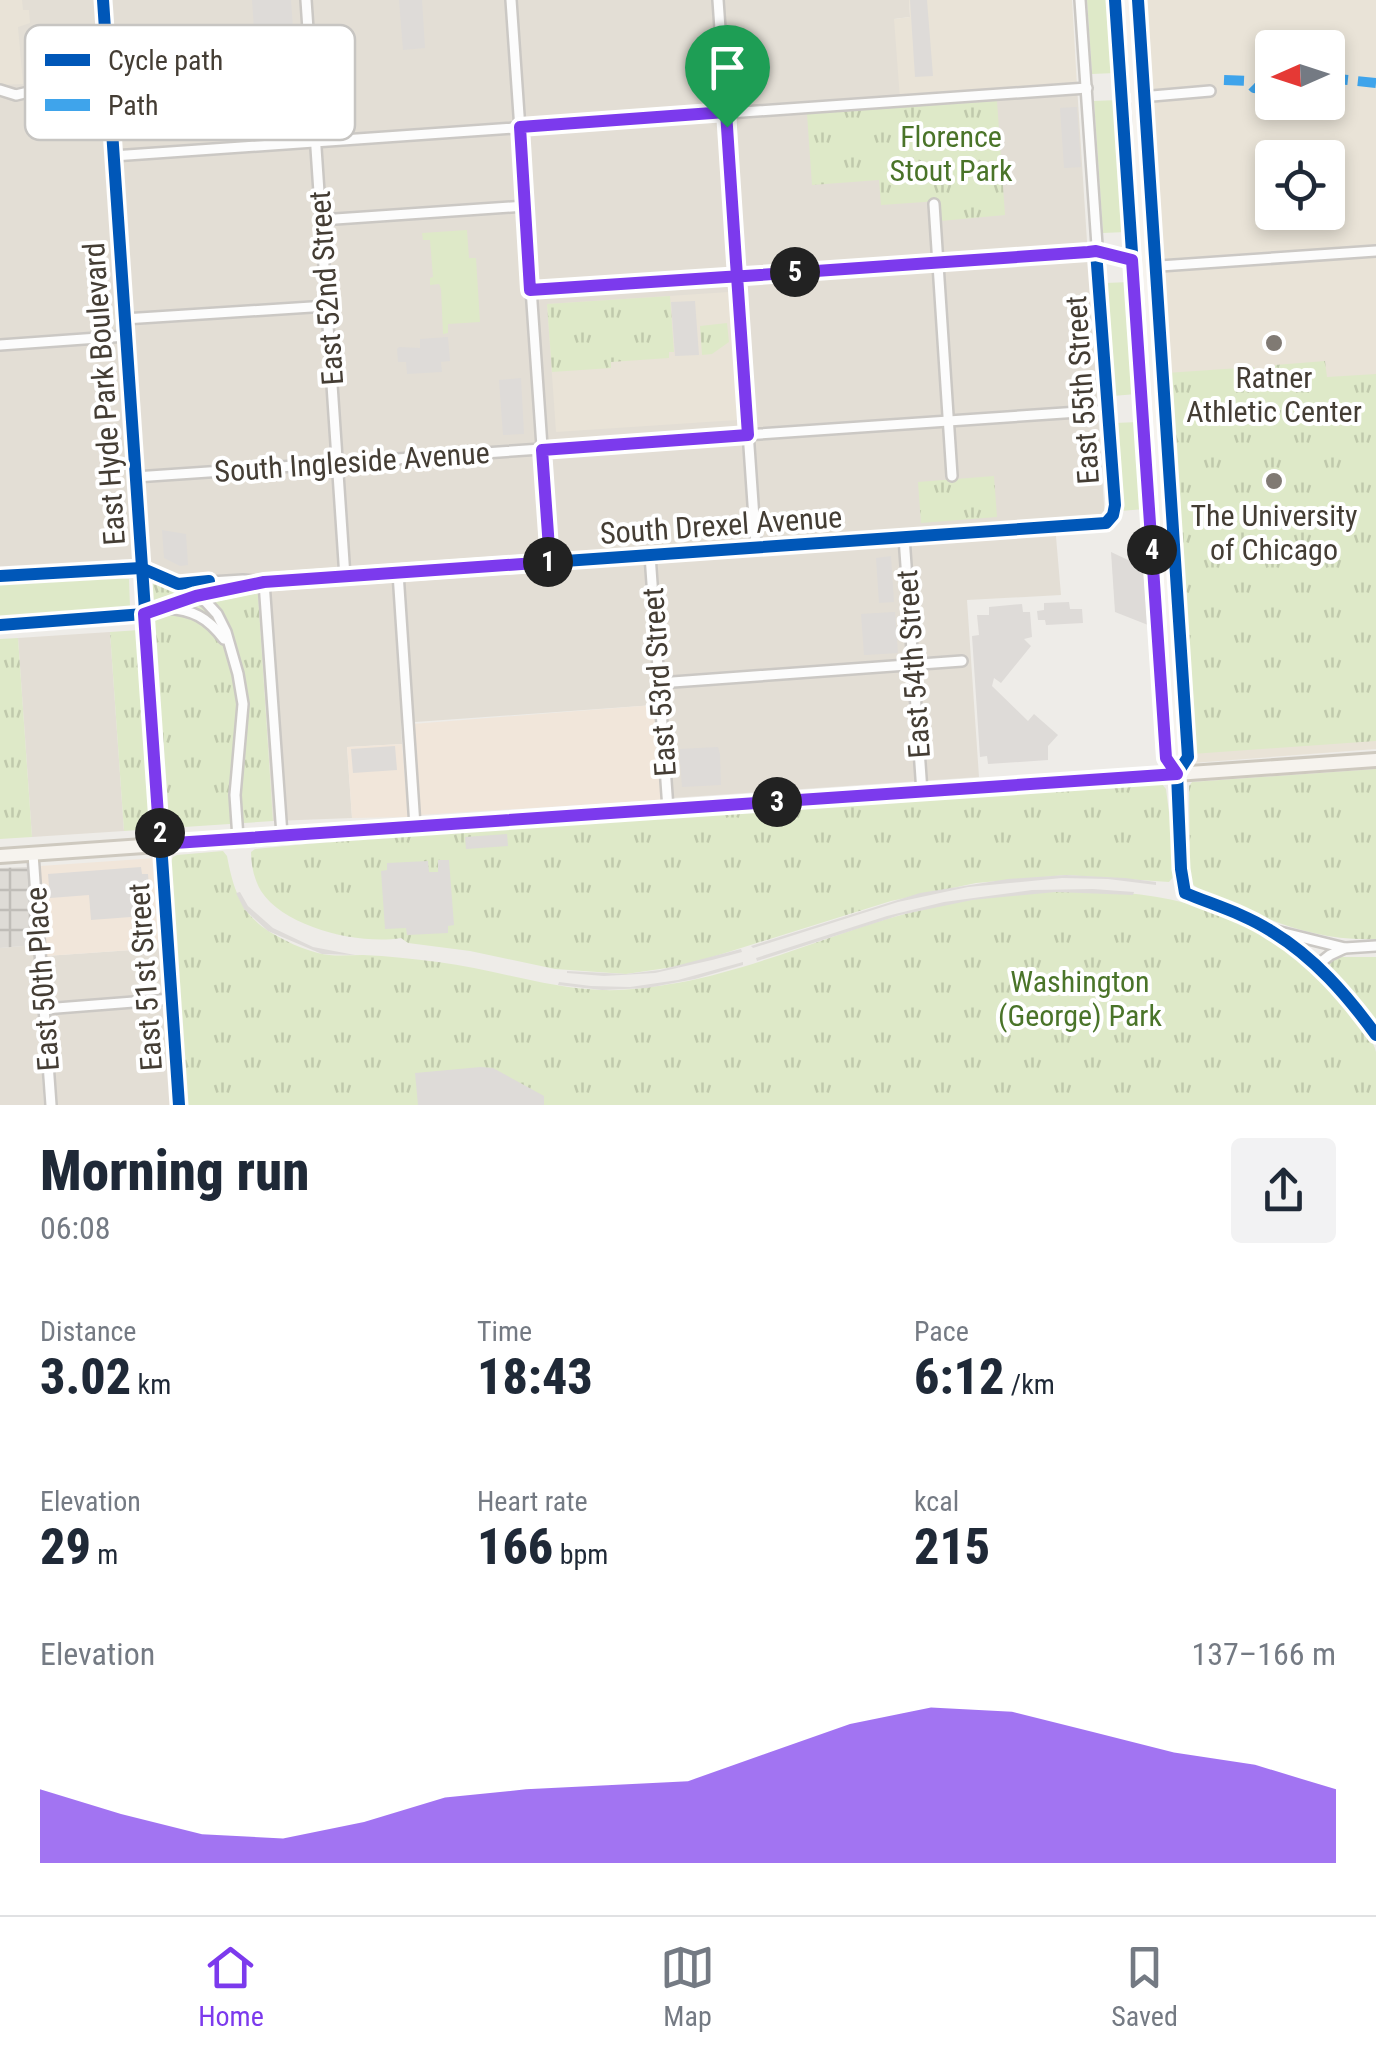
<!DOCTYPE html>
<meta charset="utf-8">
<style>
body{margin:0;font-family:"Roboto Condensed",sans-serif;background:#f2f2f3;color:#1f2937;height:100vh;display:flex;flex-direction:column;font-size:38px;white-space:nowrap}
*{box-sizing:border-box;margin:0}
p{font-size:32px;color:#747a83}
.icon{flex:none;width:55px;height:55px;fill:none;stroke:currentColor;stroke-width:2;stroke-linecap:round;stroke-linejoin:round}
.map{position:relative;height:1105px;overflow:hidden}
.sheet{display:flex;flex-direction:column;background:#fff;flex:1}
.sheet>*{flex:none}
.needle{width:65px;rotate:267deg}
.tools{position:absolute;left:1255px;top:30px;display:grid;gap:20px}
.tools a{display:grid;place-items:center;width:90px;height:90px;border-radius:10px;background:#fff;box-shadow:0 5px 15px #0003;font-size:50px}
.pin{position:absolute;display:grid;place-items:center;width:85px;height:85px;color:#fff;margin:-102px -42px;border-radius:50% 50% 50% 0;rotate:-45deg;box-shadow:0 0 10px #0007}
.pin .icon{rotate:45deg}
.km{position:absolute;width:50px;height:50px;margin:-25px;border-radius:50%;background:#222;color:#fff;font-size:28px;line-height:50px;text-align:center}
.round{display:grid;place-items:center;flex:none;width:105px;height:105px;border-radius:10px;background:#f2f2f3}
.summary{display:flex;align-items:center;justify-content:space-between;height:170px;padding:0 40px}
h1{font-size:55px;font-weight:800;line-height:75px}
.metrics{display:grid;grid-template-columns:repeat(3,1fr);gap:15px;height:170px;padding:10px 40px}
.metrics div{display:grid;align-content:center}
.metrics b{font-size:50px;font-weight:800}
.metrics small{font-size:28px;font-weight:400}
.metrics p{font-size:28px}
.chart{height:280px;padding:20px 40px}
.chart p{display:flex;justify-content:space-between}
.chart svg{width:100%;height:180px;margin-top:10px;fill:#7c3aed;opacity:.7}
.menu{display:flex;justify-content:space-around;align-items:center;height:140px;border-top:2px solid #e0e1e3;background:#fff;font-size:28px;color:#747a83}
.menu a{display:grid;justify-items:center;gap:5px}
.menu .on{color:#7c3aed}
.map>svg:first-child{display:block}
.residential{fill:#e3ded5}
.commercial{fill:#f1e6da}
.industrial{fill:url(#industrial-grid)}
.education{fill:#e9e3d7;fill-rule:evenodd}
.grass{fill:#dee9c8}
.park{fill:url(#park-tufts)}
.parking{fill:#dedbd8}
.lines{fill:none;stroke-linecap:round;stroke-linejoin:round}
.street-casing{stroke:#cbc8c4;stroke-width:14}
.secondary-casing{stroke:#cec9bf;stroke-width:18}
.street{stroke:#fcfcfc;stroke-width:9}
.secondary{stroke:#f6f3ee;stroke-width:12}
.quiet{stroke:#3fa4eb;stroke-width:10;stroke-dasharray:20 10;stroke-linecap:butt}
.cycleway-casing{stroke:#fff;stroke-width:19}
.cycleway{stroke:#0057b8;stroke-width:12}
.route-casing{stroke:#fff;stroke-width:20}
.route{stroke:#7c3aed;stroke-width:12}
.poi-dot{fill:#807a73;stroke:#fff;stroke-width:4}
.labels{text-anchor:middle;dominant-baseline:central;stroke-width:8;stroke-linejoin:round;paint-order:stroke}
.park-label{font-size:30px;fill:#4a7429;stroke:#fff}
.street-label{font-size:30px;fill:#443d34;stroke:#fff}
.poi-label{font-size:30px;fill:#443d34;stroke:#fff}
.key{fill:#fff;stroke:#c7c5c2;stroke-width:2.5}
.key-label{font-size:28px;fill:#443d34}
</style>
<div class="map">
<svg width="1376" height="1105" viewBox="0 0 1376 1105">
<defs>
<pattern id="industrial-grid" width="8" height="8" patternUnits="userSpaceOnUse" patternTransform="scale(2.5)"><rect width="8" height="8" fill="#dedbd6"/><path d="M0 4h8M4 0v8" fill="none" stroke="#c0bdb8"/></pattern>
<pattern id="park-tufts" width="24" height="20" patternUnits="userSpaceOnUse" patternTransform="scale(2.5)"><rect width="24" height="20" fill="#dee9c8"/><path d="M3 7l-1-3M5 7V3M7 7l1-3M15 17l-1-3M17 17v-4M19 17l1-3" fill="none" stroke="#c0c9ac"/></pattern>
</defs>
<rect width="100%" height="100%" fill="#eeece8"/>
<!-- residential -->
<g class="residential">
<polygon points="0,0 95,0 133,559 0,568"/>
<polygon points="111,0 909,0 910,17 894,19 1077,86 1105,521 1055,525 1061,595 967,600 979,777 672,798 665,705 654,705 401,723 402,744 347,747 352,818 273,821 258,594 191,598 151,582"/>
<polygon points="110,632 124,831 32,837 18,638"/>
<polygon points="34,945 44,1105 0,1105 0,948"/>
<polygon points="161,948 165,996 50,1004 46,956"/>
<polygon points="166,1004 173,1105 57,1105 50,1012"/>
</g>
<!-- commercial -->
<g class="commercial">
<polygon points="654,705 661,800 419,815 412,724"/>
<polygon points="402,744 408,817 352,818 347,747"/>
<polygon points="156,858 161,948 46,956 40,866"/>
</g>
<!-- industrial -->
<polygon class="industrial" points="28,867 34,945 0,948 0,868"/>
<!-- education -->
<g class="education">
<polygon points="0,0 22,0 23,10 29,10 30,23 18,27 23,84 0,85"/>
<polygon points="909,0 1072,0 1077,86 900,99 894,19 910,17"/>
<path d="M1138,0H1376V749L1192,763ZM1272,48H1328V102H1272ZM1272,158H1328V212H1272Z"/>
<polygon points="729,292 737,420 556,432 547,304"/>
</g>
<!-- grass -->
<g class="grass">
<polygon points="1087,0 1110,0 1115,73 1092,74"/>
<polygon points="1117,100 1126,232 1103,233 1094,101"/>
<polygon points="467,230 469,258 476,258 480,322 448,324 448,333 443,334 441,289 439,284 430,285 430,278 433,277 430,240 423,240 422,233"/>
<polygon points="1129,282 1136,394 1113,396 1106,283"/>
<polygon points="1138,422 1144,509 1121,511 1115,423"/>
<polygon points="104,577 129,579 130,606 103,611 0,618 0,584"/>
</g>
<!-- park -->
<g class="park">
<polygon points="997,101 1005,215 941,221 939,201 881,205 879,180 812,185 807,114"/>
<polygon points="670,296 674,352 669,352 669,358 611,362 611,368 552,372 547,304"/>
<polygon points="727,323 729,342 712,354 702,355 700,326"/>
<polygon points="1325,361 1327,377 1376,374 1376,741 1192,754 1166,373 1254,367 1255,372 1275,371 1275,365"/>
<polygon points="994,476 997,517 921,523 918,482"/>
<polygon points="151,582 191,598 258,594 273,821 124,831 110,632 154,629"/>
<polygon points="18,638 32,837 0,839 0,639"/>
<path d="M1376,769V939C1308,942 1259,915 1199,889L1192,884L1190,868L1189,786L1192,782Z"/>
<path d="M1162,784L1166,789L1173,844L1174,876L1169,882L1066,875L976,883L891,901L687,965L626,974L555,969L470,951L408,943L401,938C360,945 285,928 261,891C254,879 251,865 251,852L255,849L326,842Z"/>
<path d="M223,851L227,856C233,888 241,914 270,932C285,941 302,949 318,953C333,957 348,955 363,955C388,956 413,959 438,962C493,969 547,988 602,990C627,991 652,987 677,983C754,969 826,936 901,915C993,890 1108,879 1200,907C1236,919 1269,938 1299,961C1319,977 1371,1028 1376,1052C1376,1068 1376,1089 1376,1105H187L170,864L173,857L177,855Z"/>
<polygon points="1337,957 1376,957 1376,1021 1329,966 1331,959"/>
</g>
<!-- parking -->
<g class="parking">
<polygon points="252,0 291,0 295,57 256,59"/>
<polygon points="399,0 422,0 425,48 403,50"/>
<polygon points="910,0 927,0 933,76 915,77"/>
<polygon points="1077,107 1081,167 1064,168 1060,108"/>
<polygon points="1337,175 1341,227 1318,229 1316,213 1328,212 1328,176"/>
<polygon points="695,301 699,355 675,356 671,302"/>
<polygon points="1154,317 1156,318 1168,484 1165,484"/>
<polygon points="448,337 450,361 441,362 442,372 407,374 406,362 398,362 397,349 399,347 420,348 420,339"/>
<polygon points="521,378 524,434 503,435 499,380"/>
<polygon points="162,530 186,534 188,565 180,566 164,558"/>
<polygon points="1111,552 1143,567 1148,625 1115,612"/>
<polygon points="891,556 894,602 879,603 876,558"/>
<polygon points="1069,602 1070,609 1082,609 1083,623 1046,625 1045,620 1038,620 1037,611 1044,610 1044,603"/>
<polygon points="1022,604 1023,612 1030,612 1032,637 1024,639 1031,646 1001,683 994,678 992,686 1028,721 1034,714 1058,735 1048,746 1048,760 988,764 987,756 980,757 972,636 979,635 977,615 989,615 989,607"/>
<polygon points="895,612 898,653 864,655 861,614"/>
<polygon points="395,746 397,770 353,773 351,749"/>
<polygon points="718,747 720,754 721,785 682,787 679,749"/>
<polygon points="507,834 508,846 466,849 465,837"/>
<polygon points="438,860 449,860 454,925 448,926 448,933 407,935 406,928 385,929 381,871 387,870 387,863 428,861 429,872 438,872"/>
<polygon points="141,867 142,874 148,874 150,896 143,897 144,916 91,920 89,895 50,898 48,874"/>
<polygon points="1066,875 1125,878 1156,882 1156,885 1108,879 1062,878 968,887 898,902 753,948 751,946 920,893 1008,879"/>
<polygon points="1093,889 1134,892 1133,895 1056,892 972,900 900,915 757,961 756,958 887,916 944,902 1032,890"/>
<polygon points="240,892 248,906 273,928 313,947 355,955 322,954 268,931 244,909 236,893"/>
<polygon points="741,949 742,952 712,960 655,973 604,976 567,973 567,971 626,974 660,970"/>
<polygon points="743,962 743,965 695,979 647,988 602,990 558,985 559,982 591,986 630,987 678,980"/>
<polygon points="481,1067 493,1068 544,1096 544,1105 418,1105 415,1073"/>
</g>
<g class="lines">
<!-- street casing -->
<g class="street-casing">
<g id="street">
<polyline points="306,0 345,577"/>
<polyline points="511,0 550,562"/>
<polyline points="718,0 756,547"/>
<polyline points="0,90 16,95 41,89 109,84"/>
<polyline points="1129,98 1210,91"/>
<polyline points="113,156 1087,88"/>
<polyline points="934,204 952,476"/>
<polyline points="321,220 525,206"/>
<polyline points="530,290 1096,251 1160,266 1376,251"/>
<polyline points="124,319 327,306"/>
<polyline points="0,345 126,336"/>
<polyline points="135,477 1108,410"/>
<polyline points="904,537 922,792"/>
<polyline points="650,555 668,809"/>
<polyline points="141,568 178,584 243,580 255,581"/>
<polyline points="398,573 415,826"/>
<polyline points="264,582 282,835"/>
<polyline points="178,584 206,602 217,614 226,632 238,674 243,704 235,795 238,838"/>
<path d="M166,608C193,610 207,617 224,639"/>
<polyline points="144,614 196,596 264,582 1106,523 1113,515 1115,505 1080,0"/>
<polyline points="659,683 962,661"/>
<polyline points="33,854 51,1105"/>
<polyline points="1276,931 1345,948 1376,946"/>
<polyline points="1316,966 1330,955 1345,948"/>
<polyline points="44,1009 172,999"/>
</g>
</g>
<!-- secondary casing -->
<g class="secondary-casing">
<g id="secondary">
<polyline points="103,0 179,1105"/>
<polyline points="1121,0 1124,34"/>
<path d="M1130,0L1139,127L1136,139L1177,774L1181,869L1185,893C1214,905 1245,914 1271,931C1314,957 1347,995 1376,1035"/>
<polyline points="0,576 141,568"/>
<polyline points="0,625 144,614"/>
<polyline points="0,856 1376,760"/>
</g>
</g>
<!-- street -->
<use href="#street" class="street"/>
<!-- secondary -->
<use href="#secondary" class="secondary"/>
<!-- quiet -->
<g class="quiet">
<polyline points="1328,78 1376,83"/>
<polyline points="1224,80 1247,81 1254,88 1272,90"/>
</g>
<!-- cycleway casing -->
<g class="cycleway-casing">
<g id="cycleway">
<polyline points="103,0 179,1105"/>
<polyline points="1115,0 1166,758 1177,774"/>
<polyline points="1138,0 1188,757 1177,774"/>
<polyline points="0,576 141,568 178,584 209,581"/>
<polyline points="0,625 144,614 196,596 264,582 1106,523 1113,515 1115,505 1096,251"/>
<path d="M1177,774L1181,869L1185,893C1214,905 1245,914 1271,931C1314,957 1347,995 1376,1035"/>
</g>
</g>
<!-- cycleway -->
<use href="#cycleway" class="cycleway"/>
</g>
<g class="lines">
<!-- route casing -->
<g class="route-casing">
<path id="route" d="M727,127L736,262L738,290L748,435L542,450L550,562L264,582L196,596L144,614L160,844L1177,774L1166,758L1132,260L1096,251L1088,252C974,260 860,268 745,276L726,277L530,290L520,127L726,112L727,127"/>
</g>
<!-- route -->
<use href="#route" class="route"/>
</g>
<!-- markers -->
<g class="poi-dot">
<circle cx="1274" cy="343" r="10"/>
<circle cx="1274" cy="481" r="10"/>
</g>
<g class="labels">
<!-- park labels -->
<g class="park-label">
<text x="951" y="136">Florence<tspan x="951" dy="34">Stout Park</tspan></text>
<text x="1080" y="981">Washington<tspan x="1080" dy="34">(George) Park</tspan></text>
</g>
<!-- street labels -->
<g class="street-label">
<text transform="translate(326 288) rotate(-94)">East 52nd Street</text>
<text transform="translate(1082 390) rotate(-94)">East 55th Street</text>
<text transform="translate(104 394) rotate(-94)">East Hyde Park Boulevard</text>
<text transform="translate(352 462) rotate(-4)">South Ingleside Avenue</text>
<text transform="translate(721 525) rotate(-4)">South Drexel Avenue</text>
<text transform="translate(913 664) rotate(-94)">East 54th Street</text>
<text transform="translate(659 682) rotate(-94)">East 53rd Street</text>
<text transform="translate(145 977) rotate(-94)">East 51st Street</text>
<text transform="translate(42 979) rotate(-94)">East 50th Place</text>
</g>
<!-- poi labels -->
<g class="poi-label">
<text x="1274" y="377">Ratner<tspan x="1274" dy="34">Athletic Center</tspan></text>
<text x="1274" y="515">The University<tspan x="1274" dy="34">of Chicago</tspan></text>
</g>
</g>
<!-- legend -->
<rect x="25" y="25" width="330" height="115" rx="15" class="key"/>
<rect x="45" y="54" width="45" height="12" fill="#0057b8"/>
<rect x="45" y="99" width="45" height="12" fill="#3fa4eb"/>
<g class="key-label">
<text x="108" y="70">Cycle path</text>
<text x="108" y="115">Path</text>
</g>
</svg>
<div class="tools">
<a><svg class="needle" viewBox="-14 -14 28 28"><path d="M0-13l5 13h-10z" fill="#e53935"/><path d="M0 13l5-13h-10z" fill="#747a83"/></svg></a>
<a><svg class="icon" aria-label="locate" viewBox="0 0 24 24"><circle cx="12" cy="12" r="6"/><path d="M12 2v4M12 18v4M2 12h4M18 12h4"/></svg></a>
</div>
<div class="pin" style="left:727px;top:127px;background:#1e9e55"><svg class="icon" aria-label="arrive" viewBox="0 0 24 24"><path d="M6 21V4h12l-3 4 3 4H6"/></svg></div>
<b class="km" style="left:548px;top:562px">1</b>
<b class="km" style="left:160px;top:833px">2</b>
<b class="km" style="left:777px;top:802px">3</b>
<b class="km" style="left:1152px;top:550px">4</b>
<b class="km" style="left:795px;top:272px">5</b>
</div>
<section class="sheet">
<div class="summary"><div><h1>Morning run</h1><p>06:08</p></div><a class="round"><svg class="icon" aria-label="share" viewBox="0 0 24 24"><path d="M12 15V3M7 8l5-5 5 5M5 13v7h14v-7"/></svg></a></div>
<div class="metrics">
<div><p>Distance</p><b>3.02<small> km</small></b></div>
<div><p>Time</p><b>18:43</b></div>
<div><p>Pace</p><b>6:12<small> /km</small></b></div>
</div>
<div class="metrics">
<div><p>Elevation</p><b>29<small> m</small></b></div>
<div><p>Heart rate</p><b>166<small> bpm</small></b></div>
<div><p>kcal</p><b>215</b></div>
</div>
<div class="chart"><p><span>Elevation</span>137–166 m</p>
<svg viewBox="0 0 160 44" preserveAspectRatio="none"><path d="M0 44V26L10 32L20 37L30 38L40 34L50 28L60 26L70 25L80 24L90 17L100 10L110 6L120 7L130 12L140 17L150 20L160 26V44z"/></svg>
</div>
</section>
<nav class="menu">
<a class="on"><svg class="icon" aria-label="home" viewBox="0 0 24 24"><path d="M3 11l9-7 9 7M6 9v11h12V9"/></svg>Home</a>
<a><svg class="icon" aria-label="map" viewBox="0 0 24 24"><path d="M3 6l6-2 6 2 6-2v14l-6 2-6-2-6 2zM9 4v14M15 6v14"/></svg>Map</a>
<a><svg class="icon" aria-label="saved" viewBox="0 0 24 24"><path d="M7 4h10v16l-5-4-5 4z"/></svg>Saved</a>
</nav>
